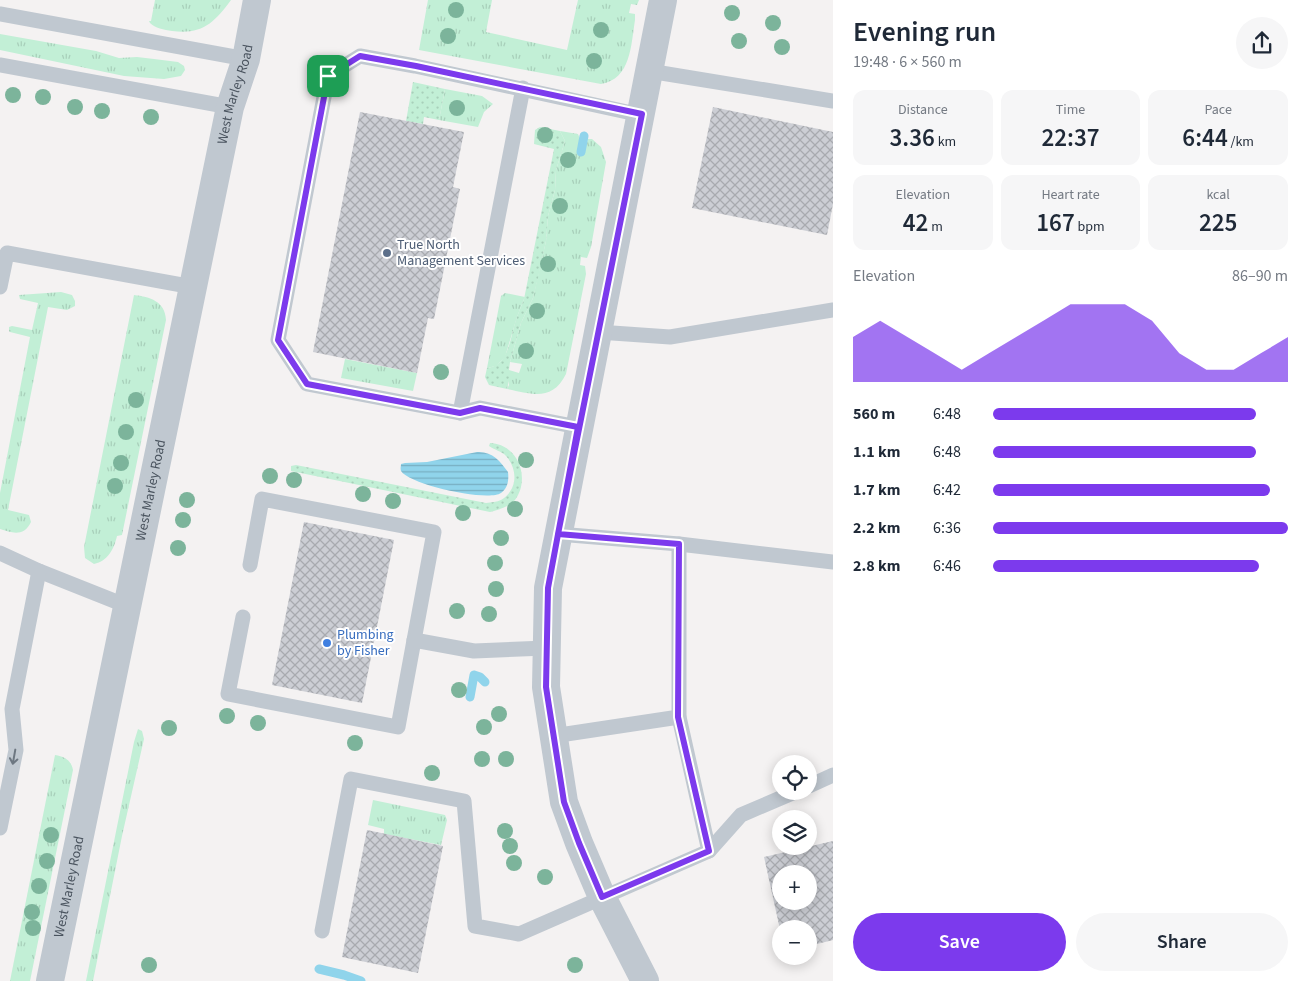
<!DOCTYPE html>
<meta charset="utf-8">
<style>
body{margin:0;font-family:"Source Sans 3",sans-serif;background:#f6f6f7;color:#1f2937;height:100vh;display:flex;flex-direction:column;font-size:19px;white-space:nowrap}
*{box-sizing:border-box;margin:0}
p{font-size:16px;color:#747a83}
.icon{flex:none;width:28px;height:28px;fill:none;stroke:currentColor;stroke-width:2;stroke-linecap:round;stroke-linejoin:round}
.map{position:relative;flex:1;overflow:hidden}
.panel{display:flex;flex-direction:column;background:#fff;width:475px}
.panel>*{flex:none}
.fabs{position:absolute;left:772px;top:755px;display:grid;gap:10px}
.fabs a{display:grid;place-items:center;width:45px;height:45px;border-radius:50%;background:#fff;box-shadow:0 2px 12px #0003;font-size:25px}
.pin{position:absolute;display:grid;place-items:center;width:42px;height:42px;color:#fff;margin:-21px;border-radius:10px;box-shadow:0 2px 8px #0006}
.round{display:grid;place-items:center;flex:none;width:52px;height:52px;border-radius:26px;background:#f6f6f7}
.headline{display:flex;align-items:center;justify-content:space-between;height:85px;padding:0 20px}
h1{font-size:28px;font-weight:600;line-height:38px}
.stats{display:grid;grid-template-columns:repeat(3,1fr);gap:8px;height:85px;padding:5px 20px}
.stats div{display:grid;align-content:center;border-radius:12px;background:#f6f6f7;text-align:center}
.stats b{font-size:25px;font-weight:600}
.stats small{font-size:14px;font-weight:400}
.stats p{font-size:14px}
.chart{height:140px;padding:10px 20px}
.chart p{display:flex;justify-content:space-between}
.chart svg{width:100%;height:90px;margin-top:5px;fill:#7c3aed;opacity:.7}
.primary-button{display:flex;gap:10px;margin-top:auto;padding:10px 20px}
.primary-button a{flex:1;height:58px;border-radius:30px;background:#7c3aed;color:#fff;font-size:20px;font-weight:600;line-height:58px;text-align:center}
.primary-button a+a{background:#f6f6f7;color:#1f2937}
ul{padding:0 20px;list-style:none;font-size:16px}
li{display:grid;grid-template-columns:80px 60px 1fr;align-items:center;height:38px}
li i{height:12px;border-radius:6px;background:#7c3aed}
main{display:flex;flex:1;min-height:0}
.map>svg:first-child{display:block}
.grass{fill:url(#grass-tufts)}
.park{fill:url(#park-dots)}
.water{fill:url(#water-rules)}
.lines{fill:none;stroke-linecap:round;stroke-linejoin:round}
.stream{stroke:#90d4eb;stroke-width:9}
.building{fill:url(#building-cross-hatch);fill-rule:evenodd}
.service{stroke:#c0c8d0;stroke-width:15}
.minor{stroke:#c0c8d0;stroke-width:28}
.tree{fill:#7cb49b}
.oneway{stroke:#6d7781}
.route-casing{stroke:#fff;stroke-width:10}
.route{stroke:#7c3aed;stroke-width:6}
.service-dot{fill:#5c6f8a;stroke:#fff;stroke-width:2}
.shop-dot{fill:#3f7fe0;stroke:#fff;stroke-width:2}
.labels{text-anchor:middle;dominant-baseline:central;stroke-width:4;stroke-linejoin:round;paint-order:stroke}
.street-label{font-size:14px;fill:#4a545f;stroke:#fff}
.service-label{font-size:14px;fill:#4e5e75;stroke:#fff;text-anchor:start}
.shop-label{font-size:14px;fill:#366cbe;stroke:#fff;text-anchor:start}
</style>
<main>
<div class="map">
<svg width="833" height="981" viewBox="0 0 833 981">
<defs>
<pattern id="grass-tufts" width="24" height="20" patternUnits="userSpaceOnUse" patternTransform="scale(1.25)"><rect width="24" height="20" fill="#c2efd6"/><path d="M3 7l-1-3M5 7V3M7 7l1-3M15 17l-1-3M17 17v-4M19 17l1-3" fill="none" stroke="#a8cfba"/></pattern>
<pattern id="park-dots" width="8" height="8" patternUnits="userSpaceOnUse" patternTransform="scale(1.25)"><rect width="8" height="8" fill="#c2efd6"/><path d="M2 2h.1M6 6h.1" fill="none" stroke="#a8cfba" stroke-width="1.8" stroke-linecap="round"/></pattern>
<pattern id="water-rules" width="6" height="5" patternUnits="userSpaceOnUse" patternTransform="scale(1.25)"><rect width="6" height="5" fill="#90d4eb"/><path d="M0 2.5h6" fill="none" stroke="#78afc2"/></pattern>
<pattern id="building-cross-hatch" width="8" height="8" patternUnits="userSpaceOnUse" patternTransform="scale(1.25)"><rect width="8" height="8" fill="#ccced4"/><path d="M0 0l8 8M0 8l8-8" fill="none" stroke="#a8aaaf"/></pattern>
</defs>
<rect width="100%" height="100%" fill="#f4f2f2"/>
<!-- grass -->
<g class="grass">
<path d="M155,0H231C214,23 202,35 172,31C164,30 155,28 150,23L149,21H151Z"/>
<path d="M428,0H492L486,32L567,50L578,0H639L637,5L631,4L629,13L635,14V20C631,45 631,79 601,84L419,50Z"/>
<polygon points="0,34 96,51 119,58 137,57 154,59 178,62 184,66 185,70 181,76 164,79 124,76 0,50"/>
<polygon points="445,89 482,96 493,104 484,112 478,127 439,120"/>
<path d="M560,131L578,134L580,139V144L586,145L588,139H592L601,147L606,162L591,247L587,258L581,257L580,265L585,266L586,274L566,374C552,402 532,394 507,389L509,385V370L519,373L522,364L510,362L521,323L533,298L546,241L548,216L555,190L556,170L565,141Z"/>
<path d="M61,292L72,295L75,301V306L67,310L48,307L8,510L29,515L31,522C24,537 12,533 0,529V493L30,337L10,332L9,331V327L12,326L32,330L38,303L20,299L19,295Z"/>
<polygon points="505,293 525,297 524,299 517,317 505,357 496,366 487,368 501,296"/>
<path d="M134,295C150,297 165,301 166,320L122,535L117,536C114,549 108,561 94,564L85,558L84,547Z"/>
<polygon points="345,359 417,373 413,391 341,378"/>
<polygon points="138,729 142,731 144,739 122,836 93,981 86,981 134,742"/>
<path d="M55,755C65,757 71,760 73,770L30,981H10Z"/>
<polygon points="373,800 445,815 447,820 441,845 384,834 384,829 368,825"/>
</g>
<!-- park -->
<g class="park">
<polygon points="413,82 445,89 439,120 424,117 423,124 406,121"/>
<path d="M540,127L560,131L565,141L556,170L555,190L548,216L546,241L538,278L533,298L521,323L510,362L509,370L510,377L507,389L489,385L485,377L487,368C510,366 510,335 517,317C519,311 522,305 524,299L554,149L534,144L535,130Z"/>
<path d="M490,443C518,444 531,478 515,500C509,507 498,510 490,512L291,471V466L296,465L486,503C491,502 497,502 501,500C518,490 518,469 506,456C502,451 494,450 489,446Z"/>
</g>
<!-- water -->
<path class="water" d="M477,452C492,451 500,461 508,472C509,480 508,488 501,493C488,502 410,485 401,471C400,468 401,467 401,464L405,463L427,462Z"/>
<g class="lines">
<!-- stream -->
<g class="stream">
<polyline points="581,152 584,136"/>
<polyline points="470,697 474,675 480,677 485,682"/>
<polyline points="319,969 344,975 361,981"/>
</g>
</g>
<!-- building -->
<g class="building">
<polygon points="713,107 833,132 833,204 827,235 692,208"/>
<polygon points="360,112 464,132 453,187 460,189 434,319 428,318 417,373 313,352"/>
<polygon points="304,522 394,540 362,703 272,685"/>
<polygon points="367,830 443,846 418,973 342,957"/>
<path d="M833,841V940L809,946V929H781V934L764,857ZM781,874H809V901H781Z"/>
</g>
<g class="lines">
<!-- service -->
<g class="service">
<polyline points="0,14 246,59"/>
<polyline points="0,65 230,107"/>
<polyline points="649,71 833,101"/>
<polyline points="0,287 7,253 193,287"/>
<polyline points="598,332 670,337 833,310"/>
<polyline points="460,413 523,88"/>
<polyline points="578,427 480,408 460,413 307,384 278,340 328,76 360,56 415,66 641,115"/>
<polyline points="558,534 679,544 833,562"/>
<polyline points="679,544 679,717 709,851"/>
<polyline points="0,553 39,571 127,606"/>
<polyline points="243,617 228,694 398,727 434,532 262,499 250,565"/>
<polyline points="414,640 474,651 546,648"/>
<polyline points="553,736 679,717"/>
<polyline points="809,786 833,775"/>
<polyline points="0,828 16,750 12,709 39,571"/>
<polyline points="322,931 351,779 464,801 475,926 519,934 709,851 741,815 797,791"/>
</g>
<!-- minor -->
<g class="minor">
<path id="s1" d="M50,981L230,107L246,59L257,0"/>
<polyline points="645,981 602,897 579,843 564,802 546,687 548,588 663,0"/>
</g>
</g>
<!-- trees -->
<g class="tree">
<circle cx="456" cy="10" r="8"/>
<circle cx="732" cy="13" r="8"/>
<circle cx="773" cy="23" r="8"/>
<circle cx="601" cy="30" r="8"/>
<circle cx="448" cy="36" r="8"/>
<circle cx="739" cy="41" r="8"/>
<circle cx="782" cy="47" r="8"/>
<circle cx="594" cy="61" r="8"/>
<circle cx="13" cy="95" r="8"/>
<circle cx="43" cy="97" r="8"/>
<circle cx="75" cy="107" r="8"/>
<circle cx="457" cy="108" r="8"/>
<circle cx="102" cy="111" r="8"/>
<circle cx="151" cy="117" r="8"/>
<circle cx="545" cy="135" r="8"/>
<circle cx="568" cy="160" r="8"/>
<circle cx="560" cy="206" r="8"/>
<circle cx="548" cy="264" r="8"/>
<circle cx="537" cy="311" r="8"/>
<circle cx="526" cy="351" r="8"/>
<circle cx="441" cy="372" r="8"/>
<circle cx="136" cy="400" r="8"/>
<circle cx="126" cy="432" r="8"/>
<circle cx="526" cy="460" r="8"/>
<circle cx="121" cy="463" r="8"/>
<circle cx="270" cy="476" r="8"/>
<circle cx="294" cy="480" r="8"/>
<circle cx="115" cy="486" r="8"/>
<circle cx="363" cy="494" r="8"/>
<circle cx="187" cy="500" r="8"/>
<circle cx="393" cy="501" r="8"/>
<circle cx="515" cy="509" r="8"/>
<circle cx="463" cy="513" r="8"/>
<circle cx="183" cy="520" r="8"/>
<circle cx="501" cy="538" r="8"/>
<circle cx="178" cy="548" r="8"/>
<circle cx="495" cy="563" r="8"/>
<circle cx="496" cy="589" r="8"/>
<circle cx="457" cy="611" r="8"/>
<circle cx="489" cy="614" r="8"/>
<circle cx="459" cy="690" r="8"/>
<circle cx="499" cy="714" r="8"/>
<circle cx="227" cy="716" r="8"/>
<circle cx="258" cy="723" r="8"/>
<circle cx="484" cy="727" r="8"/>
<circle cx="169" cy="728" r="8"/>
<circle cx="355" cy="743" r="8"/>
<circle cx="482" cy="759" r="8"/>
<circle cx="506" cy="759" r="8"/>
<circle cx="432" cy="773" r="8"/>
<circle cx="505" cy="831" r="8"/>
<circle cx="51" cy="835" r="8"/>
<circle cx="510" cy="846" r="8"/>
<circle cx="47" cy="861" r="8"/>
<circle cx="514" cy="863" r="8"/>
<circle cx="545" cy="877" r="8"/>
<circle cx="39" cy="886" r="8"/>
<circle cx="32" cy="912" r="8"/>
<circle cx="33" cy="928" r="8"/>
<circle cx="149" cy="965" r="8"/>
<circle cx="575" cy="965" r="8"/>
</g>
<!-- one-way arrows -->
<defs><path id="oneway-shaft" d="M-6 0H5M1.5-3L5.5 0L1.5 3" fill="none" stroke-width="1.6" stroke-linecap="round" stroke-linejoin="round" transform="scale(1.25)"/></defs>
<use class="oneway" href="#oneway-shaft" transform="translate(14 757) rotate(100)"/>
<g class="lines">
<!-- route casing -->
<g class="route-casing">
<polyline id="route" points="328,76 278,340 307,384 460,413 480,408 578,427 548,588 546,687 564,802 579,843 602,897 709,851 678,717 679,544 558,534 642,114 416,66 360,56 328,76"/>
</g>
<!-- route -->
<use href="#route" class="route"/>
</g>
<!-- markers -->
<circle class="service-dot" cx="387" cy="253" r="5"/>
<circle class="shop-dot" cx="327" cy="643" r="5"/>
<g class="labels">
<!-- street labels -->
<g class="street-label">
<text stroke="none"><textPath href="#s1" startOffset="906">West Marley Road</textPath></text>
<text stroke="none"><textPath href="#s1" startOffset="501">West Marley Road</textPath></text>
<text stroke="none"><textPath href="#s1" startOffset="96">West Marley Road</textPath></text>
</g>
<!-- service labels -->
<g class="service-label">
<text x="397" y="245">True North<tspan x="397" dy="16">Management Services</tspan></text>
</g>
<!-- shop labels -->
<g class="shop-label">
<text x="337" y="635">Plumbing<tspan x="337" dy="16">by Fisher</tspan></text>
</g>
</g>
</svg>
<div class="fabs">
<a><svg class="icon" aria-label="locate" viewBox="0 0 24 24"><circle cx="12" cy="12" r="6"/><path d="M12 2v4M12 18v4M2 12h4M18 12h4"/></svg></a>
<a><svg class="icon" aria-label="layers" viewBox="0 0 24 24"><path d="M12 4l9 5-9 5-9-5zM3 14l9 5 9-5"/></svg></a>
<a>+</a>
<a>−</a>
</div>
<div class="pin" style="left:328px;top:76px;background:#1e9e55"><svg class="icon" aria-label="arrive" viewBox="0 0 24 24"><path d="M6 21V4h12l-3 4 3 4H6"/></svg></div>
</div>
<section class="panel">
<div class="headline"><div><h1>Evening run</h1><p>19:48 · 6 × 560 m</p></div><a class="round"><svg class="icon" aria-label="share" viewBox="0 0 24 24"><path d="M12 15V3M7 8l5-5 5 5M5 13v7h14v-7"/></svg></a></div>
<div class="stats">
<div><p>Distance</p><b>3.36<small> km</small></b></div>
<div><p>Time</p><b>22:37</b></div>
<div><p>Pace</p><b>6:44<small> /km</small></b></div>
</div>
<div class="stats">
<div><p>Elevation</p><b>42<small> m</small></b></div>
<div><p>Heart rate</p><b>167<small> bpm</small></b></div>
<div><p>kcal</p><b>225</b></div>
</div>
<div class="chart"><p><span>Elevation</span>86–90 m</p>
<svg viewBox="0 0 160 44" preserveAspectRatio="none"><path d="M0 44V22L10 14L20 22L30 30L40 38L50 30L60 22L70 14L80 6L90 6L100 6L110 14L120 30L130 38L140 38L150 30L160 22V44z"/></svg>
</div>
<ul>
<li><b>560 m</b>6:48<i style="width:89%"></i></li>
<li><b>1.1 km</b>6:48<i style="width:89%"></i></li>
<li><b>1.7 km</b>6:42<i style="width:94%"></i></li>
<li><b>2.2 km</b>6:36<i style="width:100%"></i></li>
<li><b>2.8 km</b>6:46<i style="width:90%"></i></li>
</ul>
<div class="primary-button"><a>Save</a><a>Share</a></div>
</section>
</main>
